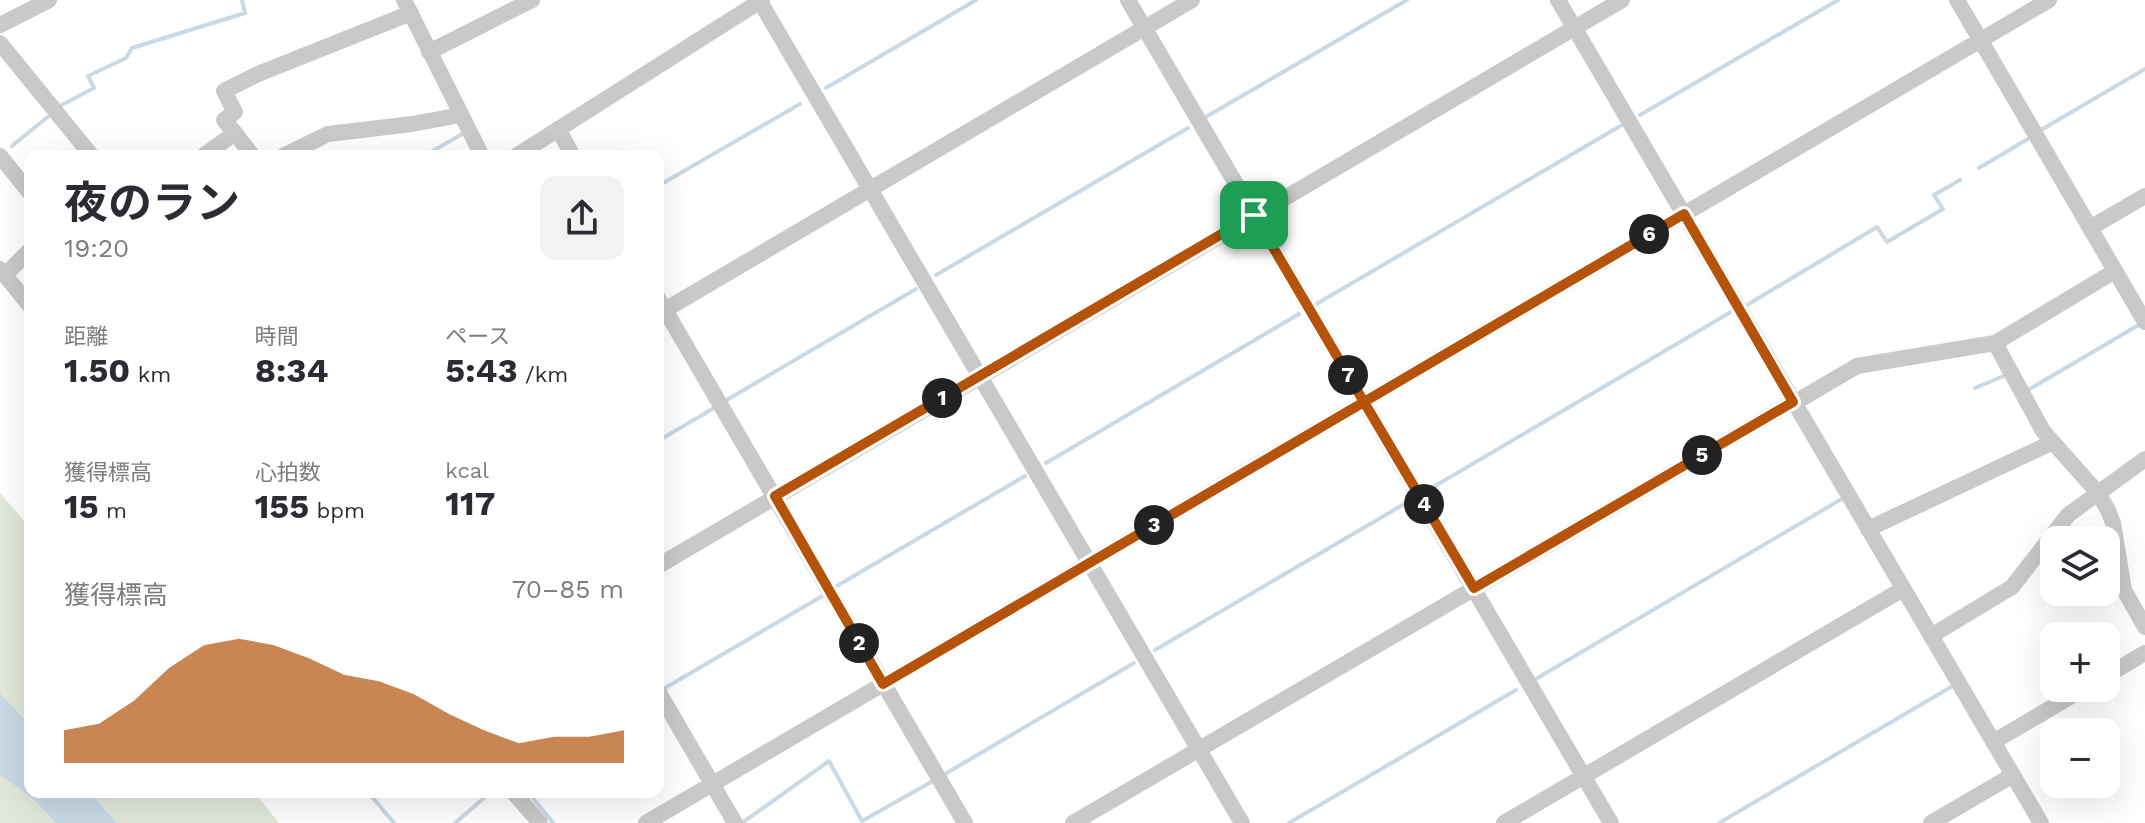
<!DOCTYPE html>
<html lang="ja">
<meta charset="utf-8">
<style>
body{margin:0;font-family:"Work Sans","Noto Sans JP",sans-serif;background:#f2f2f3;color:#2b2b33;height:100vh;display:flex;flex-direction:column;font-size:30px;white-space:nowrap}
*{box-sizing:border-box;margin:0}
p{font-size:26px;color:#7c7c81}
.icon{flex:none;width:44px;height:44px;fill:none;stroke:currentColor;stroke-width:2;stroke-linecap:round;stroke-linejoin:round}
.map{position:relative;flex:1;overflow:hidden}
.sheet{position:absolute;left:24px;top:150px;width:640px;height:648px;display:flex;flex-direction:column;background:#fff;border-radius:16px;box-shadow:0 8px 32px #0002}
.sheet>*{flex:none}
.fabs{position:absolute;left:2040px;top:526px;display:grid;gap:16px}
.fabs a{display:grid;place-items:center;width:80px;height:80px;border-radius:16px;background:#fff;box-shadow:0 8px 32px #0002;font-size:40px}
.pin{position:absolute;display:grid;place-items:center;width:68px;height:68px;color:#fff;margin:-34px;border-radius:16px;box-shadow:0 4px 12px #0006}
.km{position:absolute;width:40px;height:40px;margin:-20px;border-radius:50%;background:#222;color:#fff;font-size:22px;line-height:40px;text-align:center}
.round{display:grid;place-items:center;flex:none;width:84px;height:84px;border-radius:16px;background:#f2f2f3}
.overview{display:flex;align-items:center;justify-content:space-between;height:136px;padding:0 40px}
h1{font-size:44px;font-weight:700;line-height:60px}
.stats{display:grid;grid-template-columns:repeat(3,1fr);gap:12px;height:136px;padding:8px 40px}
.stats div{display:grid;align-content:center}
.stats b{font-size:34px;font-weight:700}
.stats small{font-size:22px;font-weight:400}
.stats p{font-size:22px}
.chart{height:224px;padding:16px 40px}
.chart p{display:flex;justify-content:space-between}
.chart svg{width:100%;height:144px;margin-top:8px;fill:#b45309;opacity:.7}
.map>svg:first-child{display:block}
.green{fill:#e1e8db}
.water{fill:#c9d9e6}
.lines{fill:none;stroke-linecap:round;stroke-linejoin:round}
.stream{stroke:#c9d9e6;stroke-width:4}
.minor{stroke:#c9c9c9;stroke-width:16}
.route-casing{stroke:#fff;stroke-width:16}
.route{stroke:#b45309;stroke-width:10}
</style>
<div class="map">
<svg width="2145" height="823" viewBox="0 0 2145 823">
<rect width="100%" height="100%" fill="#fff"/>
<!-- green -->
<g class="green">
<polygon points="0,493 30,528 30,725 0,693"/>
<polygon points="0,775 32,798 56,823 0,823"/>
<polygon points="90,792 254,792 279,823 117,823"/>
</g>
<!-- water -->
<polygon class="water" points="0,693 30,725 30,792 90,792 117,823 56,823 32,798 0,775"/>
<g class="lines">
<!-- stream -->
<g class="stream">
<polyline points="826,88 976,0"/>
<polyline points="58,107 94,88 88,76 126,58 132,48 245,13 242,0"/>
<polyline points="1640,115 1838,0"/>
<polyline points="1204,118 1407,0"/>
<polyline points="2041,130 2145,69"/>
<polyline points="12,146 50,115"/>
<polyline points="424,156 464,133"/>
<polyline points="1979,168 2028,139"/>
<polyline points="658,186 800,104"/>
<polyline points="936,275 1188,128"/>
<polyline points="1747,305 1877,227 1887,242 1943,209 1934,195 1960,180"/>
<polyline points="1313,306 1622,125"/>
<polyline points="1975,388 2006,375"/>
<polyline points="2028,390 2137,326"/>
<polyline points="725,401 916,289"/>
<polyline points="658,441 714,408"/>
<polyline points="1046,463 1299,314"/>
<polyline points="1423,493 1731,312"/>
<polyline points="835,587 1025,476"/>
<polyline points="1155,650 1406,503"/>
<polyline points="1534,680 1840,500"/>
<polyline points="665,688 824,595"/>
<polyline points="945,774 1134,663"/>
<polyline points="368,792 394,823"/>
<polyline points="528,792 553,823"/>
<polyline points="455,823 491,792"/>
<polyline points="742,823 829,761 862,821 933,781"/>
<polyline points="1289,823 1516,690"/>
<polyline points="1719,823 1951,687"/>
</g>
<!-- minor -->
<g class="minor">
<polyline points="404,0 482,156"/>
<polyline points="759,0 1242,823"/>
<polyline points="1128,0 1611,823"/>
<polyline points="1558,0 2041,823"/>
<polyline points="1957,0 2145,322"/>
<polyline points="0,25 49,0"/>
<polyline points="0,43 92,156"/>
<polyline points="429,52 532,0"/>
<polyline points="558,129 573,156"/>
<polyline points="235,133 253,156"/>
<polyline points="0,156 30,193"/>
<polyline points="203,156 235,133 224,120 235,112 224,91 258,74 411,13"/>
<polyline points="283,156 328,134 412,124 461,115"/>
<polyline points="516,156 762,0"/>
<polyline points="2090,228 2145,196"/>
<polyline points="0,269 30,306"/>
<polyline points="5,275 30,250"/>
<polyline points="658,298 965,823"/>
<polyline points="658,314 1192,0"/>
<polyline points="1995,343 2043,431 2098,493 2108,510 2113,523 2124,590 2145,627"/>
<polyline points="1794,403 1857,366 1995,343 2115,271"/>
<polyline points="1868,529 2051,443"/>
<polyline points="658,566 1622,0"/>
<polyline points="1931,636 2012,587 2068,515 2145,459"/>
<polyline points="2106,676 2145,653"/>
<polyline points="658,691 735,823"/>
<polyline points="1993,742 2085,688"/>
<polyline points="513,792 540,823"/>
<polyline points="646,823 2049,0"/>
<polyline points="1073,823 1793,402"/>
<polyline points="1504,823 1903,589"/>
<polyline points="1931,823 2013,775"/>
</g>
</g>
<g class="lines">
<!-- route casing -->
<g class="route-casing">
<polyline id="route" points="1254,215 775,496 883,684 1364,402 1474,588 1793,402 1684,214 1364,402 1254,215"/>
</g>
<!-- route -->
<use href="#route" class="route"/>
</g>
</svg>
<div class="fabs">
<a><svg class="icon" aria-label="layers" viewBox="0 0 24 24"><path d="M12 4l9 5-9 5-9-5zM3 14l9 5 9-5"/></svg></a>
<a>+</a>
<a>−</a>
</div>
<div class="pin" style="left:1254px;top:215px;background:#1e9e55"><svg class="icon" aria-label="arrive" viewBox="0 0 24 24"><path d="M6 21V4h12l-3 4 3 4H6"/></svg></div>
<b class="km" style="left:942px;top:398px">1</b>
<b class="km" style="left:859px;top:643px">2</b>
<b class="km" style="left:1154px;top:525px">3</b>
<b class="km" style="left:1424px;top:504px">4</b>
<b class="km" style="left:1702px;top:455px">5</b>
<b class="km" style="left:1649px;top:234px">6</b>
<b class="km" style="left:1348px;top:375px">7</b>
<section class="sheet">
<div class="overview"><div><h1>夜のラン</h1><p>19:20</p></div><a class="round"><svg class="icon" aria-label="share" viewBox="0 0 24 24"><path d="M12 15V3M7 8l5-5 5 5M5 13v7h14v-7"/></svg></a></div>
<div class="stats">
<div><p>距離</p><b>1.50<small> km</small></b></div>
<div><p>時間</p><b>8:34</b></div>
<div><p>ペース</p><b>5:43<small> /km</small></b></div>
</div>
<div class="stats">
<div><p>獲得標高</p><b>15<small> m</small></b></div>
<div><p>心拍数</p><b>155<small> bpm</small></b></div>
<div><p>kcal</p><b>117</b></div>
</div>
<div class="chart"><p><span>獲得標高</span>70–85 m</p>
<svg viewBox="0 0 160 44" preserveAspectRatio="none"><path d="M0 44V34L10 32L20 25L30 15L40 8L50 6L60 8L70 12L80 17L90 19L100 23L110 29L120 34L130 38L140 36L150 36L160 34V44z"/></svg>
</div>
</section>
</div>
